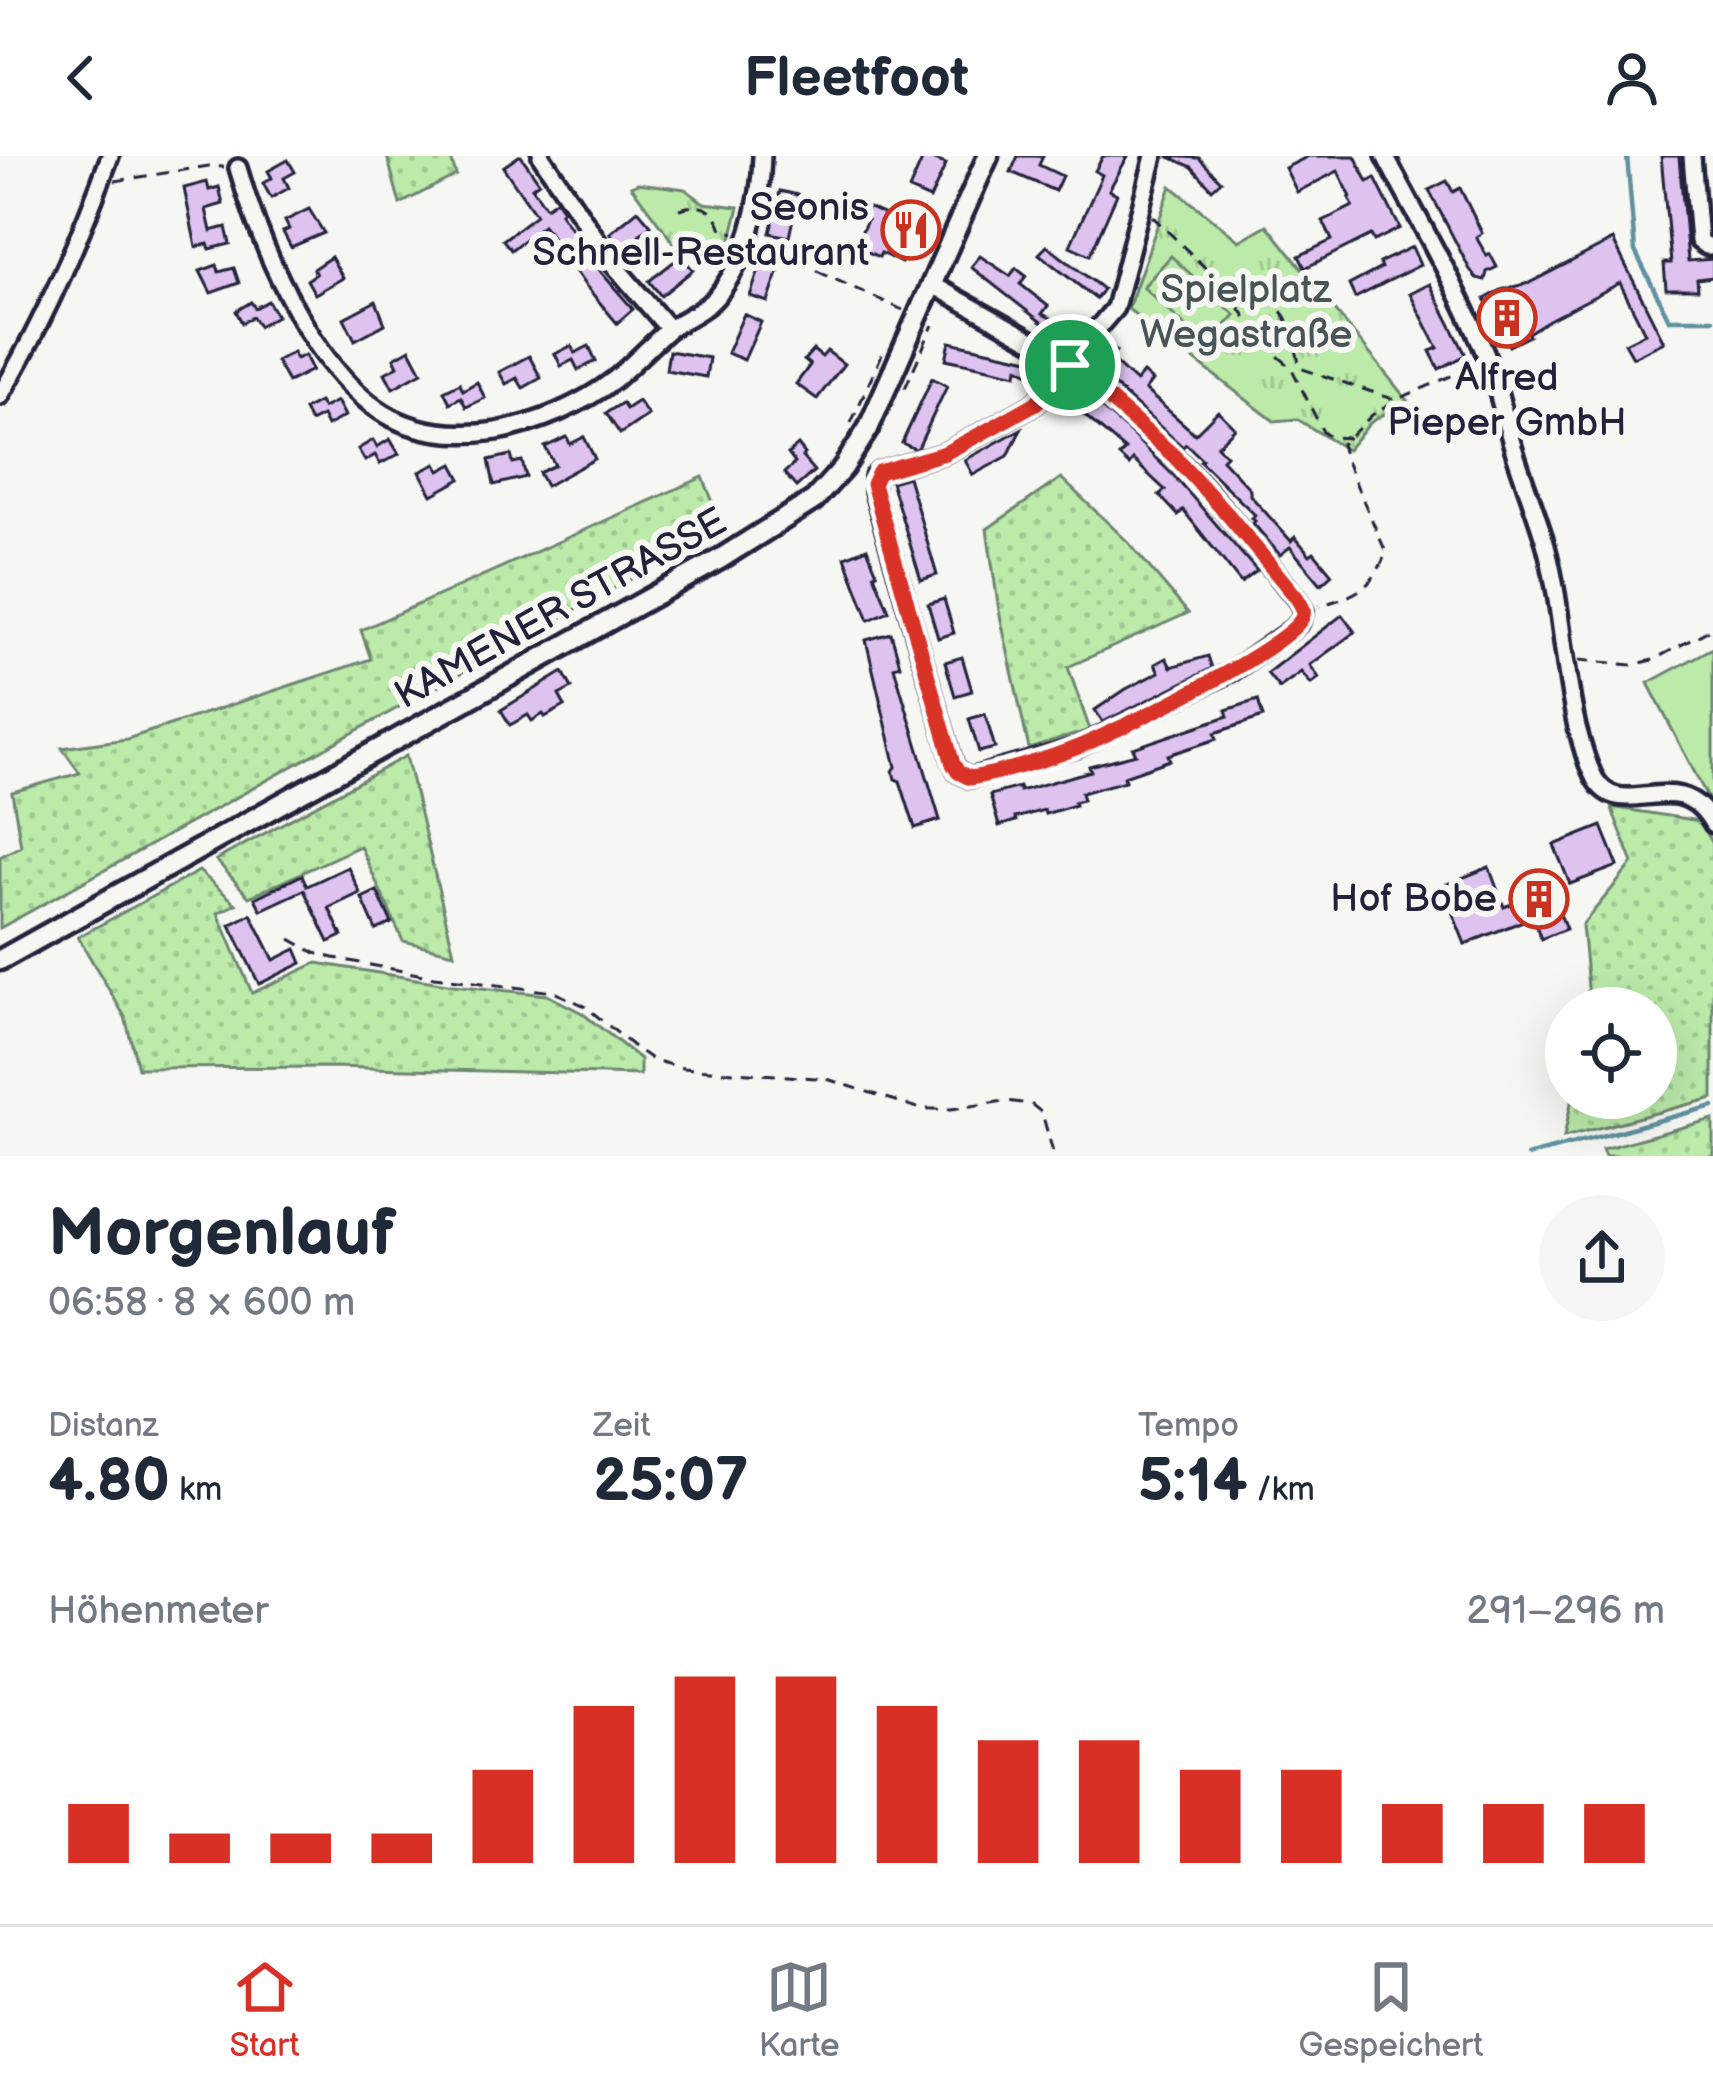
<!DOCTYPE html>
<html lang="de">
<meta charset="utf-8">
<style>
body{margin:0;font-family:"Balsamiq Sans",sans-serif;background:#f6f6f7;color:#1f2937;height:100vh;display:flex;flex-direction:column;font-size:45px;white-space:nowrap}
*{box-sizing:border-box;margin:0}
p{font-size:39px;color:#747a83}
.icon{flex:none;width:66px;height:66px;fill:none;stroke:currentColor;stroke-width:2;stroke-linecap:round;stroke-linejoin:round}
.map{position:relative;height:1000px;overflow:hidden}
.details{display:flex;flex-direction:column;background:#fff;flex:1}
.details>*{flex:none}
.controls{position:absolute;left:1545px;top:831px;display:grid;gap:24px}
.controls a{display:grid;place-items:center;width:132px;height:132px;border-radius:50%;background:#fff;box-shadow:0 12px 48px #0002;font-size:60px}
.pin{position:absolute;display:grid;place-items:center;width:102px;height:102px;color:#fff;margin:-51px;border:6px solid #fff;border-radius:50%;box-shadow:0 3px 12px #0007}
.round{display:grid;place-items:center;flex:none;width:126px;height:126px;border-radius:63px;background:#f6f6f7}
.summary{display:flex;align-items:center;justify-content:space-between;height:204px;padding:0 48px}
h1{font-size:66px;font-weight:800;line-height:90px}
.figures{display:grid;grid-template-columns:repeat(3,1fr);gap:18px;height:204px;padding:12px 48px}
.figures div{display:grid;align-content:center}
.figures b{font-size:60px;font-weight:800}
.figures small{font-size:33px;font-weight:400}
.figures p{font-size:33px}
.chart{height:336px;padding:24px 48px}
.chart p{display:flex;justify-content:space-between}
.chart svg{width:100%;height:216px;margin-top:12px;stroke:#d93025;stroke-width:6}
header{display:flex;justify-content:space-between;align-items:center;height:156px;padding:0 48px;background:#fff;font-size:54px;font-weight:800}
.tabs{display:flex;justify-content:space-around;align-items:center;height:168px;border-top:3px solid #e0e1e3;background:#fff;font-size:33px;color:#747a83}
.tabs a{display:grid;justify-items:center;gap:6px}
.tabs .selected{color:#d93025}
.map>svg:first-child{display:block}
.grass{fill:url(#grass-dots);stroke:#6e8672;stroke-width:3}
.park{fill:url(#park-tufts);stroke:#6e8672;stroke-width:3}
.pitch{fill:#bbeaa9;stroke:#6e8672;stroke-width:3}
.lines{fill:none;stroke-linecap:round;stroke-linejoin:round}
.stream{stroke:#6091a0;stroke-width:4.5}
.building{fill:#dec2f0;stroke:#22223b;stroke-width:3}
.minor-casing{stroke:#22223b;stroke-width:24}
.major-casing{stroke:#22223b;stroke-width:27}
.path{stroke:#22223b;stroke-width:3;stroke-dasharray:12 9;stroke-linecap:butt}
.minor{stroke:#f6f6f2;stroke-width:15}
.major{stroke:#f6f6f2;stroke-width:18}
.route-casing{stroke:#fff;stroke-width:24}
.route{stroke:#d93025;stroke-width:15}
.labels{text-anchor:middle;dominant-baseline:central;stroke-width:12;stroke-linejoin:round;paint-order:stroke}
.poi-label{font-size:39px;fill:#22223b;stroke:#f6f6f2;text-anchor:end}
.park-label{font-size:39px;fill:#485456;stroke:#f6f6f2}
.street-label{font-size:39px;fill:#22223b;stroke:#f6f6f2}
</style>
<header><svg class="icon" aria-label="back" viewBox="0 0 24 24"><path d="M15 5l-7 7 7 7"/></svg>Fleetfoot<svg class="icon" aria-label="person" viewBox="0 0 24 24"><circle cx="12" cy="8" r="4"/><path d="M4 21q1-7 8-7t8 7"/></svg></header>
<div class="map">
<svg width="1713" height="1000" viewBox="0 0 1713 1000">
<defs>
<pattern id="grass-dots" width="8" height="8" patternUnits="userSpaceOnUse" patternTransform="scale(3)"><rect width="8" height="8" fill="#bbeaa9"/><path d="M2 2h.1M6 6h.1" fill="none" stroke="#a0c892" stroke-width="1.8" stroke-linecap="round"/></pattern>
<pattern id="park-tufts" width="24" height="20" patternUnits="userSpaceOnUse" patternTransform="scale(3)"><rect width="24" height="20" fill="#bbeaa9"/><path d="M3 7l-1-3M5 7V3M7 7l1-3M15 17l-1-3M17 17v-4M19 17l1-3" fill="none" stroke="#a0c892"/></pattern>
</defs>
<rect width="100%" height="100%" fill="#f6f6f2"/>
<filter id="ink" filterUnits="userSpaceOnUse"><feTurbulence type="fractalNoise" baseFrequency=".00833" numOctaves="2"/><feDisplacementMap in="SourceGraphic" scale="24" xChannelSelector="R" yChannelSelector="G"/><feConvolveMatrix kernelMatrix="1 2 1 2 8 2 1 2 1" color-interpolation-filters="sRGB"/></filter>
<g filter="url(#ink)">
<!-- grass -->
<g class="grass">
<polygon points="387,0 450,0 456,19 400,48"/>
<polygon points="703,321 723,372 0,772 0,701 21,690 12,636 80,617 62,592 127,583 371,503 361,474"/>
<polygon points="1061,322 1128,386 1188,457 1068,511 1090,574 1029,593 999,455 987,373"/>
<polygon points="406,600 454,797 403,785 360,690 249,741 216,704"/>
<polygon points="1611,651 1700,665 1713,688 1713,942 1564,981 1572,942 1656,942 1656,852 1590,852 1582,769 1633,707"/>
<polygon points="199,715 236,748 218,757 252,837 317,807 453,829 547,839 582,857 640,903 640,919 331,911 138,912 125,861 78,781"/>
<polygon points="1713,963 1713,1000 1605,1000 1602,993"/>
</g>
<!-- park -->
<g class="park">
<polygon points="638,27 685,33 704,47 739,51 725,105 675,89 631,30"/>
<polygon points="1171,30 1239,85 1267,69 1407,244 1370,267 1347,294 1297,263 1274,265 1128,153"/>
</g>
<!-- pitch -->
<g class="pitch">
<polygon points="1171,100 1235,159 1207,190 1143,131"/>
<polygon points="1713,492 1713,652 1648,527"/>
</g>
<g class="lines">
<!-- stream -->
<g class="stream">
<polyline points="1627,0 1635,95 1669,163 1713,163"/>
<polyline points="1527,1000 1713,950"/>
</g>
</g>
<!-- building -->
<g class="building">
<polygon points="519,0 521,0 539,26 532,31 546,51 556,44 563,54 560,57 601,116 633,153 617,167 585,129 543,69 511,94 503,84 536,59 503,11"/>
<polygon points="924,0 946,8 930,43 909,34"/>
<polygon points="1018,0 1043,0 1039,9 1062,20 1055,35 1011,16"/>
<polygon points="1103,0 1128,0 1109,34 1117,38 1090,99 1070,90 1102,19 1095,15"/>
<polygon points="1167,0 1199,2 1221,25 1212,33 1192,11"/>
<polygon points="1309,0 1355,0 1368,26 1375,22 1400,72 1374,85 1371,79 1305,112 1299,100 1332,84 1323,65 1353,50 1349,42 1351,41 1338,15 1297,36 1285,12"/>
<polygon points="1661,0 1679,0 1688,105 1713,103 1713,121 1697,123 1698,133 1666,133 1664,107 1671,107"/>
<polygon points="288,4 295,16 284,22 289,32 271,42 263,27 272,22 268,15"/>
<polygon points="1447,25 1453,36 1460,32 1482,77 1476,81 1487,100 1490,98 1497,111 1487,116 1485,124 1476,122 1469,112 1429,34"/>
<polygon points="207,26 209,34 219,31 223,48 206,53 211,75 226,71 230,88 210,93 208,88 196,91 184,32"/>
<polygon points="780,35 798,39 789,81 770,77"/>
<polygon points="867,51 892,62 896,54 920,65 901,107 881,97 879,101 855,90 867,64 862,62"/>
<polygon points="309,53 324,77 291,91 283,76 289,73 285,65"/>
<polygon points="638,54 651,69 623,93 610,77"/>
<polygon points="1613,84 1664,186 1633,201 1625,187 1645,177 1620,127 1549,164 1528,177 1529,180 1509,190 1485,143 1501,134 1529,127"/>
<polygon points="1047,90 1103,133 1096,143 1039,98"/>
<polygon points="1412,91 1420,109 1355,142 1349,129 1381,112 1379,107"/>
<polygon points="681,100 693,114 661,140 649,125"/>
<polygon points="764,100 782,106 768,146 750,140"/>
<polygon points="980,100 1010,120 1016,112 1026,120 1020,128 1048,150 1042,158 1071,171 1064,186 1047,179 1050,173 971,111"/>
<polygon points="331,101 343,122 315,138 307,124 316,118 313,113"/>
<polygon points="217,109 219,116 234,112 239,127 211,137 200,115"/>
<polygon points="1430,128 1466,199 1439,213 1430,195 1438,192 1410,138"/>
<polygon points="268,145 277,160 259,170 253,161 242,167 236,155 251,146 255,152"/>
<polygon points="376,145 385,168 355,184 344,162"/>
<polygon points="744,158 761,166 744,204 727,197"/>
<polygon points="950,186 1034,204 1036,201 1051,210 1041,223 1018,211 1017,218 946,203"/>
<polygon points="1107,188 1116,195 1110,202 1136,226 1143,217 1152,225 1145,234 1195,278 1218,255 1235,272 1217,290 1226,299 1222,303 1250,333 1250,339 1291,385 1295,381 1310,399 1314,396 1332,418 1321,428 1290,391 1280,399 1253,367 1255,365 1252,362 1255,359 1200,305 1202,303 1186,288 1183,291 1089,207"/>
<polygon points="571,190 575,197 589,190 596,205 578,214 573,204 561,210 555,198"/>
<polygon points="410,193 422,216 393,232 385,217 398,210 394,202"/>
<polygon points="813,194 822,201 827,195 844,208 817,243 796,228 810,209 804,204"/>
<polygon points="669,195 709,202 706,221 666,214"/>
<polygon points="293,196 296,203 305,199 312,214 288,226 276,205"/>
<polygon points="529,200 541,222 523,232 517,222 506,228 499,216"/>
<polygon points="932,222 947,230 918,292 915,293 902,287"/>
<polygon points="477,226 485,242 466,251 461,241 450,247 444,235 460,227 463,234"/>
<polygon points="1072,227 1126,273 1174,320 1257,415 1241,427 1183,354 1178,359 1159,339 1165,334 1133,304 1129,309 1119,300 1125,294 1061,239"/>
<polygon points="337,245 345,260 327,270 322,260 310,266 304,254 319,246 323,252"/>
<polygon points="638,245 648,259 620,278 606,257 622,247 626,253"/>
<polygon points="1021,273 1008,300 973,319 965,304"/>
<polygon points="567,281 570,288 584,281 595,303 546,330 539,317 555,309 545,291"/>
<polygon points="390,283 399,298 380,308 375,299 365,305 358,293 373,284 377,291"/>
<polygon points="798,289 805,298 802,301 814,315 796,331 784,317 795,307 788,298"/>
<polygon points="511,299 513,307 522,305 526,321 494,329 489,304"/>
<polygon points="436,308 440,315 453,308 461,323 432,339 420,316"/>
<polygon points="908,321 937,419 921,424 891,326"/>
<polygon points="867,392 877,417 874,418 889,455 869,464 845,401"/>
<polygon points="944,443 954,477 938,482 928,448"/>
<polygon points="1342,459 1355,476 1310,509 1319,522 1311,528 1301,516 1279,532 1267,517"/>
<polygon points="891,477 900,509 894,511 940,664 915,672 900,625 895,623 893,615 896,611 866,484"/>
<polygon points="1208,500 1212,512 1103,566 1095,554 1126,533 1159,516 1155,508 1166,502 1171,511"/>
<polygon points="962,501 972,535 955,540 945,506"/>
<polygon points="563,516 572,532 559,539 565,550 545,561 543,558 532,565 528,559 510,569 501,554"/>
<polygon points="1258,544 1263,561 1215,577 1217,583 1168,599 1170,604 1124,620 1125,625 1081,637 1083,644 1074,646 1075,649 1045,658 1044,654 1015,662 1016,665 999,670 990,639 1019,631 1020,635 1091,615 1089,610 1136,598 1133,592 1228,560 1226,554"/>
<polygon points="985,558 995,592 979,596 969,563"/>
<polygon points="1602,670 1618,710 1570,728 1554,689"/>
<polygon points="348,711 360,737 329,752 342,780 329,786 304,734 261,754 255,742 302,719 307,730"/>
<polygon points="1489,711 1504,751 1550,733 1566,773 1541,783 1533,761 1465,788 1442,730"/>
<polygon points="377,735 392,767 376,774 362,742"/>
<polygon points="251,758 274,804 296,793 302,807 259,828 230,769"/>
</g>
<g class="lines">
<!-- minor casing -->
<g class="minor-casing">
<g id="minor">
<path d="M541,0L613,108L669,173C684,163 705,154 716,141C747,105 761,46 762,0"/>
<path d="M1385,0C1419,65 1457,130 1485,197C1498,228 1504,262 1514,294C1524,326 1537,358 1546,390C1562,450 1563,511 1577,571C1582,589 1586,607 1595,623C1622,669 1678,605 1713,668"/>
<polyline points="1692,0 1699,85 1706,90 1713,90"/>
<path d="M238,12C262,95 323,245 415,271C442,279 470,279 497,275C537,268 583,248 615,223C634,207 651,189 669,173"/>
<path d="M933,129L1054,197C1095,230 1137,264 1175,301C1219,345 1258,395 1297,443L1304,455L1300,466L1291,474L1233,515L1076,592L970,622L958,616L953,607L874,336V321L879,316L945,297L986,275L1036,247L1070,209L1077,196L1115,152L1154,0"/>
<path d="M0,240C45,163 80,83 110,0"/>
</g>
</g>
<!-- major casing -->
<g class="major-casing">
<polyline id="major" points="0,804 720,403 814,344 843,312 868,273 988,0"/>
</g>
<!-- path -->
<g class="path">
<polyline points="115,25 209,10 224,11"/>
<path d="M679,53C700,46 715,52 722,73L734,77"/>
<path d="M1152,60L1226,132L1249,129C1290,156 1290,164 1300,212L1396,244L1474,210"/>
<polyline points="761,85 823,118 903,154"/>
<path d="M1227,134L1264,188L1291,211L1323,276L1330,281L1350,282L1341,288L1345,303L1386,396C1373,434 1355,439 1319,450"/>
<polyline points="905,232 933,169"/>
<polyline points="851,267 884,194"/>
<polyline points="1351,280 1372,259 1394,245"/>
<polyline points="1579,504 1632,509 1653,504 1713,472"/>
<polyline points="290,783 315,797 334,802 434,821 554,836 585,850 634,891 653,904 683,912 827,923 921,953 951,953 1005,945 1031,948 1042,957 1054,1000"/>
</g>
<!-- minor -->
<use href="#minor" class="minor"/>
<!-- major -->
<use href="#major" class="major"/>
</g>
</g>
<g class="lines" filter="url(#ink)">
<!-- route casing -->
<g class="route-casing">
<path id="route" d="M1070,209L1174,300L1229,360L1297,442C1300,448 1305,453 1303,459C1297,489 1112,577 1078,591C1049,603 1001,617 970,622L958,616L953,608L873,328L879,316L945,297L986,275L1036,247Z"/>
</g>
<!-- route -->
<use href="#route" class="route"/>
</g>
<!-- icons -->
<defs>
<g id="restaurant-ring" transform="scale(3)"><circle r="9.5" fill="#f6f6f2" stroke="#c8321e" stroke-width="1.5"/><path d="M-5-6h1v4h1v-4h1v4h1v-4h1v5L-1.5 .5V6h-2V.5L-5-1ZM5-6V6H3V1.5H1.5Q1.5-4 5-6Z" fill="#c8321e"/></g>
<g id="building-ring" transform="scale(3)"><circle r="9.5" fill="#f6f6f2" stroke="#c8321e" stroke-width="1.5"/><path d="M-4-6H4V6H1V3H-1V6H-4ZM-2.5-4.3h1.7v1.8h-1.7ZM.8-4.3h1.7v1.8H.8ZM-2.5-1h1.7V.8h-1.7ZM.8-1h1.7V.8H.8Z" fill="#c8321e"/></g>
</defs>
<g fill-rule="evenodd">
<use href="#restaurant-ring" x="911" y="74"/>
<use href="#building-ring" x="1507" y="162"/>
<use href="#building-ring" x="1539" y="743"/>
</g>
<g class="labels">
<!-- poi labels -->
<g class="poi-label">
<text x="869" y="52">Seonis<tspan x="869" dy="45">Schnell-Restaurant</tspan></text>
<text x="1507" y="222" text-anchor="middle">Alfred<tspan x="1507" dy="45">Pieper GmbH</tspan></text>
<text x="1497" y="743">Hof Bobe</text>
</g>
<!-- park labels -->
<g class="park-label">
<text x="1246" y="134">Spielplatz<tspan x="1246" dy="45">Wegastraße</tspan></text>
</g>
<!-- street labels -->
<g class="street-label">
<text transform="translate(561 453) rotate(-29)">KAMENER STRASSE</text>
</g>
</g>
</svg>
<div class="controls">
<a><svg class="icon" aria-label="locate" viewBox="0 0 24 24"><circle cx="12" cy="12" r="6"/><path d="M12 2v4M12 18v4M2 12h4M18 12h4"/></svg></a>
</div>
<div class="pin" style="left:1070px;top:209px;background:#1e9e55"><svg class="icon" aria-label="arrive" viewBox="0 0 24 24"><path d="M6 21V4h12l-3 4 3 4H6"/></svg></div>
</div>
<section class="details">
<div class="summary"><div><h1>Morgenlauf</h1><p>06:58 · 8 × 600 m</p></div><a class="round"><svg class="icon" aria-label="share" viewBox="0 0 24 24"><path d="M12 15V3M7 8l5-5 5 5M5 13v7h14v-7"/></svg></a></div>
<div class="figures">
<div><p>Distanz</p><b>4.80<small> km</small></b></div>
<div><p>Zeit</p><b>25:07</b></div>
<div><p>Tempo</p><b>5:14<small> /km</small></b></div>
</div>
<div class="chart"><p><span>Höhenmeter</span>291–296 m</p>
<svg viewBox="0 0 160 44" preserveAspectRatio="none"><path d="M5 44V32M15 44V38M25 44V38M35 44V38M45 44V25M55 44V12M65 44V6M75 44V6M85 44V12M95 44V19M105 44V19M115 44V25M125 44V25M135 44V32M145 44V32M155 44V32"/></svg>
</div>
</section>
<nav class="tabs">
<a class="selected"><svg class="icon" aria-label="home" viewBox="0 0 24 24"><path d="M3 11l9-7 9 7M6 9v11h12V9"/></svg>Start</a>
<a><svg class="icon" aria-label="map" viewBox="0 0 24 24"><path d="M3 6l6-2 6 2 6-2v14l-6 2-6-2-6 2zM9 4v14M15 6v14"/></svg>Karte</a>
<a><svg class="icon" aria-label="saved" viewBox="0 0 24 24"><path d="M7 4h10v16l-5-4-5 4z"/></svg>Gespeichert</a>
</nav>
